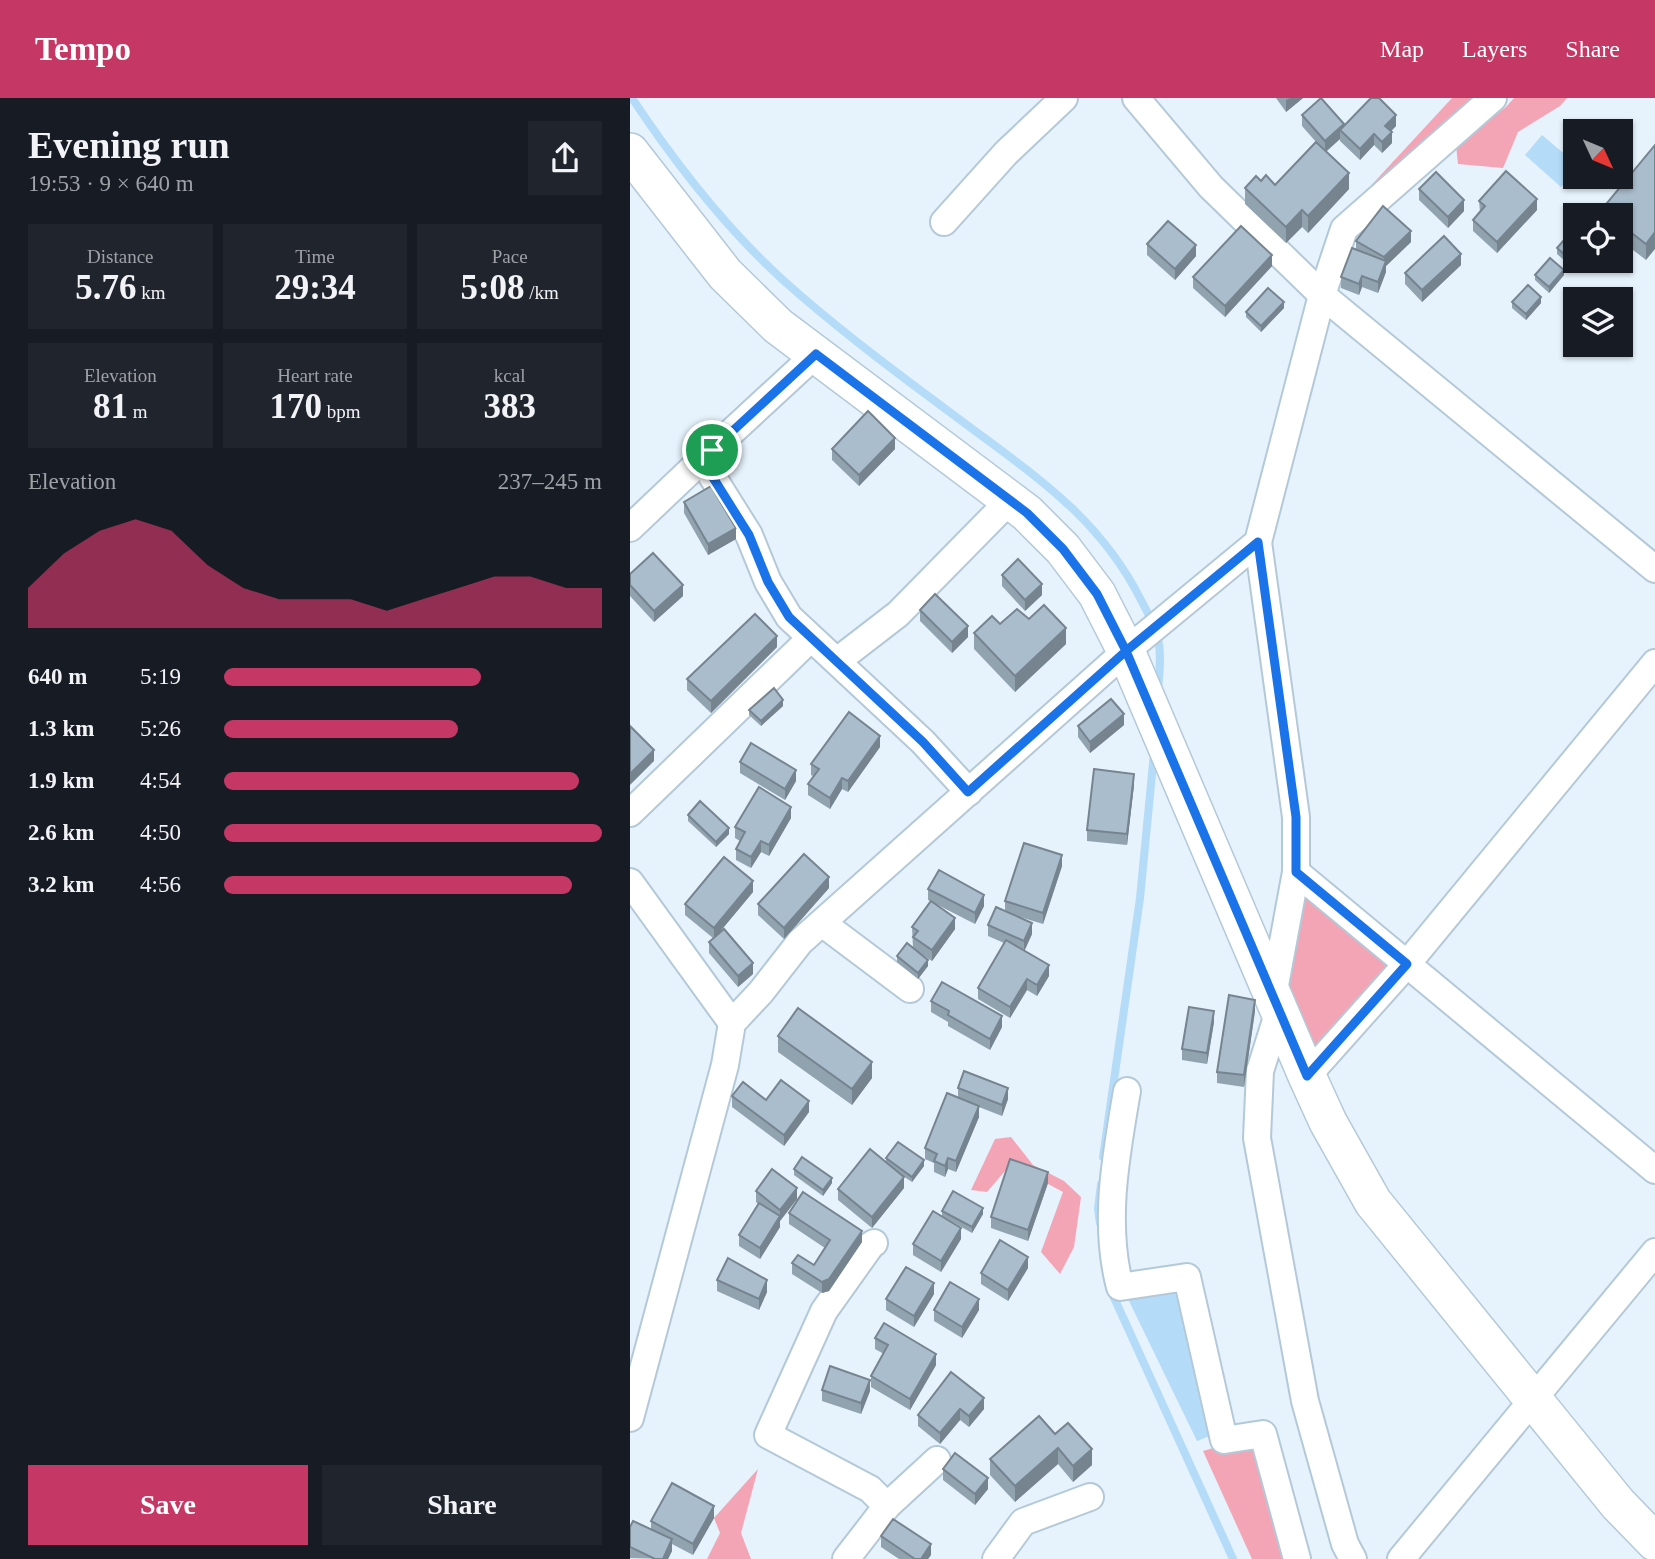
<!DOCTYPE html>
<meta charset="utf-8">
<style>
body{margin:0;font-family:Georgia,serif;background:#20242c;color:#f1f3f6;height:100vh;display:flex;flex-direction:column;font-size:26px;white-space:nowrap}
*{box-sizing:border-box;margin:0}
p{font-size:23px;color:#9ea1a6}
.icon{flex:none;width:38px;height:38px;fill:none;stroke:currentColor;stroke-width:2;stroke-linecap:round;stroke-linejoin:round}
.map{position:relative;flex:1;overflow:hidden}
.panel{display:flex;flex-direction:column;background:#171b24;width:630px}
.panel>*{flex:none}
.needle{width:46px;rotate:134deg}
.tools{position:absolute;left:933px;top:21px;display:grid;gap:14px}
.tools a{display:grid;place-items:center;width:70px;height:70px;border-radius:0px;background:#171b24;box-shadow:0 2px 5px #0004;font-size:35px}
.pin{position:absolute;display:grid;place-items:center;width:60px;height:60px;color:#fff;margin:-30px;border:4px solid #fff;border-radius:50%;box-shadow:0 2px 7px #0007}
.round{display:grid;place-items:center;flex:none;width:74px;height:74px;border-radius:0px;background:#20242c}
.summary{display:flex;align-items:center;justify-content:space-between;height:119px;padding:0 28px}
h1{font-size:38px;font-weight:800;line-height:52px}
.metrics{display:grid;grid-template-columns:repeat(3,1fr);gap:10px;height:119px;padding:7px 28px}
.metrics div{display:grid;align-content:center;border-radius:0px;background:#20242c;text-align:center}
.metrics b{font-size:35px;font-weight:800}
.metrics small{font-size:19px;font-weight:400}
.metrics p{font-size:19px}
.chart{height:196px;padding:14px 28px}
.chart p{display:flex;justify-content:space-between}
.chart svg{width:100%;height:126px;margin-top:7px;fill:#c53765;opacity:.7}
.action{display:flex;gap:14px;margin-top:auto;padding:14px 28px}
.action a{flex:1;height:80px;border-radius:0px;background:#c53765;color:#fff;font-size:28px;font-weight:800;line-height:80px;text-align:center}
.action a+a{background:#20242c;color:#f1f3f6}
ul{padding:0 28px;list-style:none;font-size:23px}
li{display:grid;grid-template-columns:112px 84px 1fr;align-items:center;height:52px}
li i{height:18px;border-radius:9px;background:#c53765}
header{display:flex;align-items:center;gap:42px;box-sizing:border-box;height:98px;padding:0 35px;background:#c53765;color:#fff}
header strong{font-size:33px}
nav{display:flex;gap:38px;margin-inline-start:auto;font-size:24px}
main{display:flex;flex:1;min-height:0}
.map>svg:first-child{display:block}
.green{fill:#f3a5b5}
.water{fill:#b4dcf9}
.lines{fill:none;stroke-linecap:round;stroke-linejoin:round}
.stream{stroke:#b4dcf9;stroke-width:8}
.street-casing{stroke:#b4c9d8;stroke-width:30}
.secondary-casing{stroke:#b4c9d8;stroke-width:40}
.street{stroke:#fff;stroke-width:26}
.secondary{stroke:#fff;stroke-width:37}
.wall{fill:#91a3af}
.shaded-wall{fill:#76848f}
.building{fill:#a9bdcc;stroke:#76848f;stroke-width:2}
.route-casing{stroke:#fff;stroke-width:14}
.route{stroke:#1a73e8;stroke-width:9}
</style>
<header>
<strong>Tempo</strong>
<nav><a>Map</a><a>Layers</a><a>Share</a></nav>
</header>
<main>
<section class="panel">
<div class="summary"><div><h1>Evening run</h1><p>19:53 · 9 × 640 m</p></div><a class="round"><svg class="icon" aria-label="share" viewBox="0 0 24 24"><path d="M12 15V3M7 8l5-5 5 5M5 13v7h14v-7"/></svg></a></div>
<div class="metrics">
<div><p>Distance</p><b>5.76<small> km</small></b></div>
<div><p>Time</p><b>29:34</b></div>
<div><p>Pace</p><b>5:08<small> /km</small></b></div>
</div>
<div class="metrics">
<div><p>Elevation</p><b>81<small> m</small></b></div>
<div><p>Heart rate</p><b>170<small> bpm</small></b></div>
<div><p>kcal</p><b>383</b></div>
</div>
<div class="chart"><p><span>Elevation</span>237–245 m</p>
<svg viewBox="0 0 160 44" preserveAspectRatio="none"><path d="M0 44V30L10 18L20 10L30 6L40 10L50 22L60 30L70 34L80 34L90 34L100 38L110 34L120 30L130 26L140 26L150 30L160 30V44z"/></svg>
</div>
<ul>
<li><b>640 m</b>5:19<i style="width:68%"></i></li>
<li><b>1.3 km</b>5:26<i style="width:62%"></i></li>
<li><b>1.9 km</b>4:54<i style="width:94%"></i></li>
<li><b>2.6 km</b>4:50<i style="width:100%"></i></li>
<li><b>3.2 km</b>4:56<i style="width:92%"></i></li>
</ul>
<div class="action"><a>Save</a><a>Share</a></div>
</section>
<div class="map">
<svg width="1025" height="1461" viewBox="0 0 1025 1461">
<rect width="100%" height="100%" fill="#e6f2fc"/>
<!-- green -->
<g class="green">
<polygon points="822,0 863,0 711,120"/>
<polygon points="884,0 937,0 930,8 888,34 873,70 828,66 826,47 876,9"/>
<polygon points="675,782 777,866 677,978 643,898"/>
<polygon points="381,1039 403,1067 434,1083 451,1099 444,1149 430,1176 411,1154 433,1094 381,1066 357,1094 341,1092 365,1041"/>
<polygon points="633,1336 667,1461 622,1461 573,1353"/>
<polygon points="128,1371 111,1435 121,1461 77,1461 90,1435 84,1420"/>
</g>
<!-- water -->
<g class="water">
<polygon points="912,37 945,65 945,73 931,89 895,57"/>
<polygon points="549,1195 585,1336 567,1343 498,1201"/>
</g>
<g class="lines">
<!-- stream -->
<g class="stream">
<path d="M2,0C49,71 104,141 170,197C221,241 275,281 329,321C402,376 468,417 511,502C517,514 525,527 528,541C532,557 529,577 528,593"/>
<polyline points="473,1059 510,800 524,655"/>
<polyline points="470,1125 468,1111 471,1086"/>
<polyline points="481,1193 603,1461"/>
</g>
<!-- street casing -->
<g class="street-casing">
<g id="street">
<polyline points="506,0 581,89 692,197 1025,471"/>
<polyline points="314,124 376,55 434,0"/>
<polyline points="186,256 82,352 82,378 119,437 138,484 159,519 293,644 339,694"/>
<polyline points="0,430 82,352"/>
<polyline points="628,444 666,719 666,774 643,898"/>
<polyline points="207,563 268,516 380,402"/>
<polyline points="0,715 181,540"/>
<polyline points="666,774 1025,1072"/>
<polyline points="0,784 102,925"/>
<polyline points="192,825 280,891"/>
<polyline points="649,913 630,973 627,1040 675,1303 715,1446 723,1461"/>
<polyline points="677,978 777,866 1025,565"/>
<path d="M497,993C486,1057 473,1125 490,1189L557,1179L594,1342L633,1336L667,1461"/>
<polyline points="244,1145 241,1147 194,1213 138,1337 240,1391 257,1408"/>
<polyline points="0,1320 95,967 102,925 131,894 170,844 496,553 628,444 692,197 714,131 863,0"/>
<polyline points="216,1461 257,1408 307,1362"/>
<polyline points="366,1461 393,1424 460,1399"/>
<polyline points="771,1461 1025,1154"/>
</g>
</g>
<!-- secondary casing -->
<g class="secondary-casing">
<polyline id="secondary" points="0,54 95,176 148,228 397,415 433,451 467,496 496,553 677,978 698,1024 743,1104 988,1406 1025,1444"/>
</g>
<!-- street -->
<use href="#street" class="street"/>
<!-- secondary -->
<use href="#secondary" class="secondary"/>
</g>
<!-- wall -->
<g class="wall">
<polygon points="646,0 673,0 656,14"/>
<polygon points="672,17 714,28 766,28 761,33 762,45 752,55 744,47 730,62 710,43 710,41 696,54 719,91 678,135 672,129 656,145 615,106 615,90 631,83 645,87 686,44 672,28"/>
<polygon points="1025,47 1016,162 990,142 990,117 972,117 972,111"/>
<polygon points="789,91 834,113 818,130 789,102"/>
<polygon points="849,103 907,112 867,155 843,133 843,122 850,114"/>
<polygon points="945,136 941,168 927,156 927,150"/>
<polygon points="726,143 781,144 756,168 756,174 748,195 732,189 729,197 711,190 711,179 726,152"/>
<polygon points="517,146 566,158 545,182 517,157"/>
<polygon points="831,167 792,204 775,186 775,175"/>
<polygon points="642,168 595,219 563,190 563,179"/>
<polygon points="905,177 934,177 919,195 905,182"/>
<polygon points="882,204 911,205 896,222 882,210"/>
<polygon points="654,210 631,234 616,219 616,214"/>
<polygon points="202,351 265,351 229,388 202,362"/>
<polygon points="54,404 106,441 78,457 54,415"/>
<polygon points="0,476 53,498 24,524 0,498"/>
<polygon points="372,477 412,497 395,513 372,488"/>
<polygon points="290,512 338,539 322,555 290,523"/>
<polygon points="399,521 436,546 385,594 344,551 344,535 370,526"/>
<polygon points="147,549 81,615 57,592 57,581"/>
<polygon points="153,608 131,628 119,617 119,612"/>
<polygon points="494,627 460,655 448,639 448,628"/>
<polygon points="250,649 218,694 212,691 200,711 178,697 178,686 183,678 181,677 181,666"/>
<polygon points="110,664 166,683 155,702 110,675"/>
<polygon points="504,687 497,747 457,743 457,732"/>
<polygon points="58,717 99,736 86,749 58,723"/>
<polygon points="161,720 139,758 131,754 121,770 106,762 106,751 110,743 105,740 105,729"/>
<polygon points="432,768 413,826 380,816 402,836 394,852 419,878 407,898 397,892 380,920 348,901 348,890 374,845 358,838 358,827 375,813 375,803"/>
<polygon points="199,790 154,841 128,817 128,806"/>
<polygon points="298,791 354,808 345,826 298,802"/>
<polygon points="123,794 86,838 123,876 108,889 79,855 79,844 83,840 55,817 55,806"/>
<polygon points="282,829 325,831 302,863 284,851 298,868 288,881 267,864 267,858 283,850"/>
<polygon points="301,903 372,929 360,952 318,928 318,924 301,914"/>
<polygon points="625,913 614,989 587,985 587,974"/>
<polygon points="584,924 577,966 552,962 552,951"/>
<polygon points="148,938 242,980 222,1007 148,954"/>
<polygon points="328,990 378,1001 372,1018 349,1009 349,1019 326,1074 318,1071 315,1079 304,1074 304,1065 295,1061 295,1050 328,999"/>
<polygon points="102,998 179,1014 154,1048 102,1009"/>
<polygon points="256,1060 294,1068 282,1084 270,1076 274,1090 242,1130 208,1102 208,1091 256,1065"/>
<polygon points="164,1071 202,1085 193,1098 164,1077"/>
<polygon points="418,1085 398,1143 361,1130 361,1119"/>
<polygon points="126,1093 167,1101 150,1123 150,1129 130,1161 109,1148 109,1137 128,1106 126,1104"/>
<polygon points="312,1113 353,1116 342,1135 312,1118"/>
<polygon points="159,1115 232,1144 199,1193 192,1195 162,1176 162,1165 184,1167 195,1150 159,1126"/>
<polygon points="331,1141 311,1174 283,1157 283,1146"/>
<polygon points="398,1170 378,1203 351,1186 351,1175"/>
<polygon points="87,1182 137,1194 129,1212 87,1193"/>
<polygon points="304,1196 284,1229 256,1212 256,1201"/>
<polygon points="304,1212 349,1212 332,1240 304,1223"/>
<polygon points="245,1240 306,1267 280,1312 241,1289 241,1278 254,1256 245,1251"/>
<polygon points="321,1274 354,1311 339,1329 330,1322 310,1346 288,1328 288,1317"/>
<polygon points="192,1292 240,1293 231,1316 192,1303"/>
<polygon points="425,1336 462,1367 443,1384 428,1366 385,1404 360,1377 360,1361"/>
<polygon points="313,1371 358,1391 345,1407 313,1382"/>
<polygon points="84,1420 63,1457 42,1446 42,1453 38,1461 0,1460 0,1429 21,1432 21,1423"/>
<polygon points="251,1438 301,1457 298,1461 269,1461 251,1449"/>
</g>
<!-- shaded-wall -->
<g class="shaded-wall">
<polygon points="660,0 673,0 656,14 656,2"/>
<polygon points="766,17 766,28 755,39 755,28"/>
<polygon points="714,26 714,36 710,32 710,41 695,54 695,43"/>
<polygon points="762,34 762,45 752,55 752,44"/>
<polygon points="744,36 744,47 730,62 730,51"/>
<polygon points="719,75 719,91 678,135 678,118"/>
<polygon points="907,101 907,112 867,155 867,144"/>
<polygon points="834,102 834,113 818,130 818,119"/>
<polygon points="672,112 672,129 656,145 656,129"/>
<polygon points="781,133 781,144 756,168 756,174 748,195 748,184 754,168 754,159"/>
<polygon points="1025,134 1025,151 1016,162 1016,146"/>
<polygon points="566,147 566,158 545,182 545,171"/>
<polygon points="831,156 831,167 792,204 792,192"/>
<polygon points="642,157 642,168 595,219 595,208"/>
<polygon points="945,158 945,163 941,168 941,162"/>
<polygon points="934,172 934,177 919,195 919,189"/>
<polygon points="732,178 732,189 729,197 729,186"/>
<polygon points="911,199 911,205 896,222 896,216"/>
<polygon points="654,204 654,210 631,234 631,228"/>
<polygon points="265,340 265,351 229,388 229,377"/>
<polygon points="106,430 106,441 78,457 78,446"/>
<polygon points="412,486 412,497 395,513 395,502"/>
<polygon points="53,487 53,498 24,524 24,513"/>
<polygon points="338,528 338,539 322,555 322,544"/>
<polygon points="436,530 436,546 385,594 385,578"/>
<polygon points="147,538 147,549 81,615 81,603"/>
<polygon points="153,602 153,608 131,628 131,623"/>
<polygon points="494,616 494,627 460,655 460,644"/>
<polygon points="250,638 250,649 218,694 218,683"/>
<polygon points="24,652 24,663 0,687 0,676"/>
<polygon points="166,672 166,683 155,702 155,691"/>
<polygon points="504,676 504,687 497,747 497,736"/>
<polygon points="212,680 212,691 200,711 200,700"/>
<polygon points="161,709 161,720 139,758 139,747"/>
<polygon points="99,730 99,736 86,749 86,744"/>
<polygon points="131,743 131,754 121,770 121,759"/>
<polygon points="432,757 432,768 413,826 413,815"/>
<polygon points="199,779 199,790 154,841 154,830"/>
<polygon points="123,783 123,794 84,841 84,830"/>
<polygon points="354,797 354,808 345,826 345,815"/>
<polygon points="325,820 325,831 302,863 302,852"/>
<polygon points="402,825 402,836 394,854 394,843"/>
<polygon points="298,862 298,868 288,881 288,875"/>
<polygon points="123,865 123,876 108,889 108,878"/>
<polygon points="419,867 419,878 407,898 407,887"/>
<polygon points="397,881 397,892 380,920 380,909"/>
<polygon points="625,902 625,913 614,989 614,977"/>
<polygon points="584,913 584,924 577,966 577,955"/>
<polygon points="372,918 372,929 360,952 360,941"/>
<polygon points="242,964 242,980 222,1007 222,991"/>
<polygon points="378,990 378,1001 372,1018 372,1007"/>
<polygon points="179,1003 179,1014 154,1048 154,1037"/>
<polygon points="349,1008 349,1019 326,1074 326,1063"/>
<polygon points="318,1060 318,1071 315,1079 315,1068"/>
<polygon points="294,1062 294,1068 282,1084 282,1079"/>
<polygon points="418,1074 418,1085 398,1143 398,1132"/>
<polygon points="274,1079 274,1090 242,1130 242,1119"/>
<polygon points="202,1080 202,1085 193,1098 193,1092"/>
<polygon points="167,1090 167,1101 150,1123 150,1112"/>
<polygon points="353,1110 353,1116 342,1135 342,1129"/>
<polygon points="150,1118 150,1129 130,1161 130,1150"/>
<polygon points="331,1130 331,1141 311,1174 311,1163"/>
<polygon points="232,1133 232,1144 199,1193 192,1195 192,1184"/>
<polygon points="398,1159 398,1170 378,1203 378,1192"/>
<polygon points="137,1182 137,1194 129,1212 129,1201"/>
<polygon points="304,1185 304,1196 284,1229 284,1218"/>
<polygon points="349,1201 349,1212 332,1240 332,1229"/>
<polygon points="306,1256 306,1267 280,1312 280,1301"/>
<polygon points="240,1282 240,1293 231,1316 231,1305"/>
<polygon points="354,1300 354,1311 339,1329 339,1318"/>
<polygon points="330,1311 330,1322 310,1346 310,1335"/>
<polygon points="428,1350 428,1366 385,1404 385,1388"/>
<polygon points="462,1351 462,1367 443,1384 443,1368"/>
<polygon points="358,1380 358,1391 345,1407 345,1396"/>
<polygon points="84,1408 84,1420 63,1457 63,1446"/>
<polygon points="42,1441 42,1453 38,1461 33,1461"/>
<polygon points="301,1446 301,1457 298,1461 291,1461"/>
</g>
<!-- building -->
<g class="building">
<polygon points="691,0 714,26 695,43 672,17"/>
<polygon points="741,0 749,0 766,17 755,28 762,34 752,44 744,36 730,51 710,32"/>
<polygon points="686,44 719,75 678,118 672,112 656,129 615,90 626,78 631,83 636,77 645,87"/>
<polygon points="1025,47 1025,134 1016,146 990,126 990,117 980,117 972,111"/>
<polygon points="876,73 907,101 867,144 843,122 855,108 849,103"/>
<polygon points="806,74 834,102 818,119 789,91"/>
<polygon points="753,108 781,133 754,159 726,143"/>
<polygon points="538,123 566,147 545,171 517,146"/>
<polygon points="611,128 642,157 595,208 563,179"/>
<polygon points="942,133 945,136 945,158 941,162 927,150"/>
<polygon points="814,138 831,156 792,192 775,175"/>
<polygon points="722,150 756,163 748,184 732,178 729,186 711,179"/>
<polygon points="920,160 934,172 919,189 905,177"/>
<polygon points="898,187 911,199 896,216 882,204"/>
<polygon points="638,190 654,204 631,228 616,214"/>
<polygon points="238,313 265,340 229,377 202,351"/>
<polygon points="81,388 106,430 78,446 54,404"/>
<polygon points="23,455 53,487 24,513 0,487 0,476"/>
<polygon points="388,461 412,486 395,502 372,477"/>
<polygon points="305,496 338,528 322,544 290,512"/>
<polygon points="414,507 436,530 385,578 344,535 362,518 370,526 387,511 399,521"/>
<polygon points="125,516 147,538 81,603 57,581"/>
<polygon points="144,590 153,602 131,623 119,612"/>
<polygon points="481,601 494,616 460,644 448,628"/>
<polygon points="219,614 250,638 218,683 212,680 200,700 178,686 189,671 181,666"/>
<polygon points="0,628 24,652 0,676"/>
<polygon points="121,645 166,672 155,691 110,664"/>
<polygon points="464,671 504,676 497,736 457,732"/>
<polygon points="129,689 161,709 139,747 131,743 121,759 106,751 115,734 105,729"/>
<polygon points="70,703 99,730 86,744 58,717"/>
<polygon points="394,745 432,757 413,815 375,803"/>
<polygon points="174,756 199,779 154,830 128,806"/>
<polygon points="94,759 123,783 84,830 55,806"/>
<polygon points="309,772 354,797 345,815 298,791"/>
<polygon points="301,803 325,820 302,852 283,839 288,833 282,829"/>
<polygon points="366,809 402,825 394,843 358,827"/>
<polygon points="94,831 123,865 108,878 79,844"/>
<polygon points="376,842 419,867 407,887 397,881 380,909 348,890"/>
<polygon points="277,845 298,862 288,875 267,858"/>
<polygon points="312,884 372,918 360,941 318,917 319,913 301,903"/>
<polygon points="599,897 625,902 614,977 587,974"/>
<polygon points="559,909 584,913 577,955 552,951"/>
<polygon points="168,910 242,964 222,991 148,938"/>
<polygon points="334,973 378,990 372,1007 328,990"/>
<polygon points="151,982 179,1003 154,1037 102,998 113,984 136,1002"/>
<polygon points="317,995 349,1008 326,1063 318,1060 315,1068 304,1063 307,1056 295,1050"/>
<polygon points="268,1044 294,1062 282,1079 256,1060"/>
<polygon points="240,1051 274,1079 242,1119 208,1091"/>
<polygon points="172,1059 202,1080 193,1092 164,1071"/>
<polygon points="380,1061 418,1074 398,1132 361,1119"/>
<polygon points="142,1071 167,1090 150,1112 126,1093"/>
<polygon points="323,1093 353,1110 342,1129 312,1113"/>
<polygon points="173,1094 232,1133 199,1181 192,1184 162,1165 168,1157 184,1167 200,1142 159,1115"/>
<polygon points="129,1105 150,1118 130,1150 109,1137"/>
<polygon points="303,1113 331,1130 311,1163 283,1146"/>
<polygon points="370,1142 398,1159 378,1192 351,1175"/>
<polygon points="98,1160 137,1182 129,1201 87,1182"/>
<polygon points="276,1169 304,1185 284,1218 256,1201"/>
<polygon points="320,1184 349,1201 332,1229 304,1212"/>
<polygon points="254,1225 306,1256 280,1301 241,1278 258,1247 245,1240"/>
<polygon points="200,1268 240,1282 231,1305 192,1292"/>
<polygon points="321,1274 354,1300 339,1318 330,1311 310,1335 288,1317"/>
<polygon points="409,1318 425,1336 438,1325 462,1351 443,1368 428,1350 385,1388 360,1361"/>
<polygon points="325,1355 358,1380 345,1396 313,1371"/>
<polygon points="42,1385 84,1408 63,1446 21,1423"/>
<polygon points="263,1421 301,1446 291,1461 285,1461 251,1438"/>
<polygon points="3,1423 42,1441 33,1461 25,1461 0,1449 0,1429"/>
</g>
<g class="lines">
<!-- route casing -->
<g class="route-casing">
<polyline id="route" points="82,352 186,256 397,415 433,451 467,496 496,553 677,978 777,866 666,774 666,719 628,444 496,553 338,694 293,644 159,519 138,484 119,437 82,378 82,352"/>
</g>
<!-- route -->
<use href="#route" class="route"/>
</g>
</svg>
<div class="tools">
<a><svg class="needle" viewBox="-14 -14 28 28"><path d="M0-13l5 13h-10z" fill="#e53935"/><path d="M0 13l5-13h-10z" fill="#9ea1a6"/></svg></a>
<a><svg class="icon" aria-label="locate" viewBox="0 0 24 24"><circle cx="12" cy="12" r="6"/><path d="M12 2v4M12 18v4M2 12h4M18 12h4"/></svg></a>
<a><svg class="icon" aria-label="layers" viewBox="0 0 24 24"><path d="M12 4l9 5-9 5-9-5zM3 14l9 5 9-5"/></svg></a>
</div>
<div class="pin" style="left:82px;top:352px;background:#1e9e55"><svg class="icon" aria-label="arrive" viewBox="0 0 24 24"><path d="M6 21V4h12l-3 4 3 4H6"/></svg></div>
</div>
</main>
